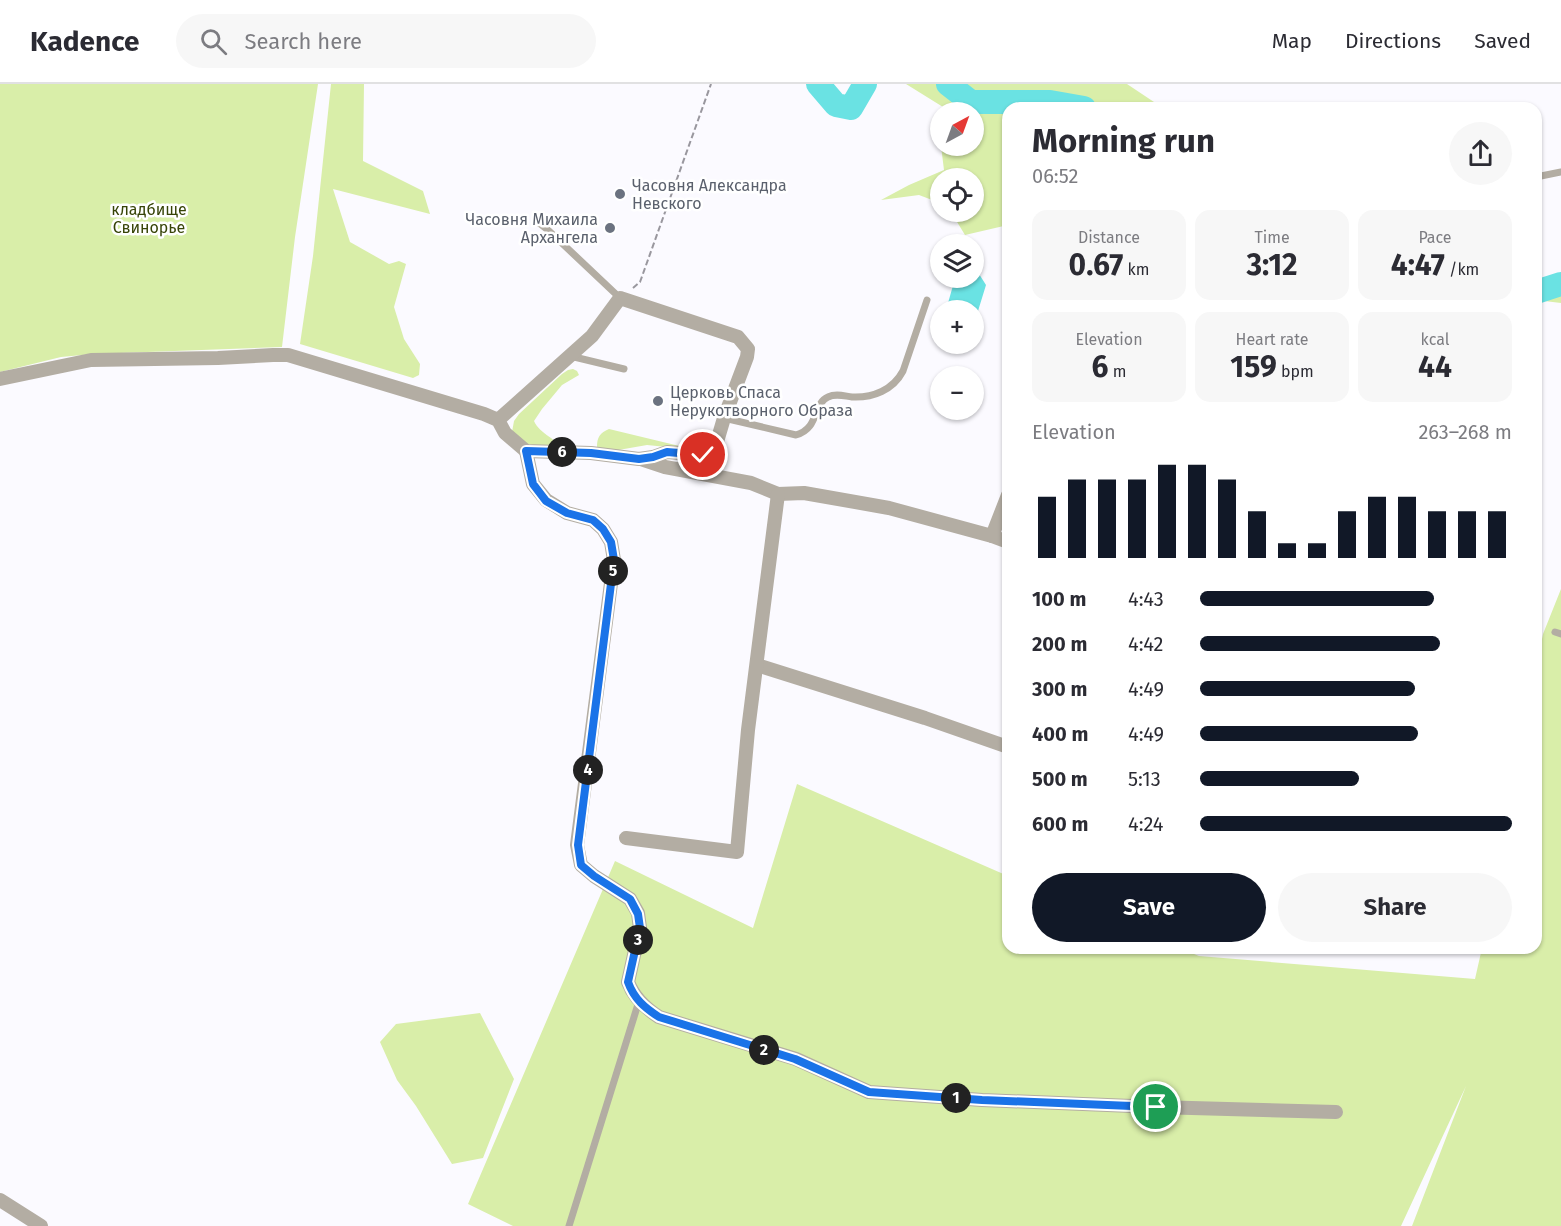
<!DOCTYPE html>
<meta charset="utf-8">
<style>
body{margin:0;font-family:"Fira Sans",sans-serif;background:#f7f7f7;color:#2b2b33;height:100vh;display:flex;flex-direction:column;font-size:22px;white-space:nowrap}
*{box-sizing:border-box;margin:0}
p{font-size:20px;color:#7c7c81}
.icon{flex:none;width:33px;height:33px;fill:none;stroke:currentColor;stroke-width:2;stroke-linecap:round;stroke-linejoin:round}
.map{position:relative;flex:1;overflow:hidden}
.side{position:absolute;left:1002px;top:18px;width:540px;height:852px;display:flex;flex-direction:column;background:#fff;border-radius:18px;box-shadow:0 2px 4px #0004}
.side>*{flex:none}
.needle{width:39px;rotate:41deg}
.buttons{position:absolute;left:930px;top:18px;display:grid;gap:12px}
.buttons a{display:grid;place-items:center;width:54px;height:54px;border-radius:50%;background:#fff;box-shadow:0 2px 4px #0004;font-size:30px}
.pin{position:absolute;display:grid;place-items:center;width:51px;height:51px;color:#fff;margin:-26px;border:3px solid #fff;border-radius:50%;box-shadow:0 2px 6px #0007}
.km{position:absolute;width:30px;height:30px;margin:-15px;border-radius:50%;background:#222;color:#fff;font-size:16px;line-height:30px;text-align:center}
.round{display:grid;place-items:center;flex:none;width:63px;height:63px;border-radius:32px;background:#f7f7f7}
.overview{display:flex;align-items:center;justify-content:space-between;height:102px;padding:0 30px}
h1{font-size:33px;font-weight:700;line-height:45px}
.stats{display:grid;grid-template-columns:repeat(3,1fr);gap:9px;height:102px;padding:6px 30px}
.stats div{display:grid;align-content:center;border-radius:15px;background:#f7f7f7;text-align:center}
.stats b{font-size:30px;font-weight:700}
.stats small{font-size:16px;font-weight:400}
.stats p{font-size:16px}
.chart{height:168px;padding:12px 30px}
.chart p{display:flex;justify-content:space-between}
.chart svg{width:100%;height:108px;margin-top:6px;stroke:#111827;stroke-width:6}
.action{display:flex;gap:12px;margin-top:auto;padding:12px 30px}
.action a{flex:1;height:69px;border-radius:36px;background:#111827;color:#fff;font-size:24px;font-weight:700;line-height:69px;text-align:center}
.action a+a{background:#f7f7f7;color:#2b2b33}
ul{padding:0 30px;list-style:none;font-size:20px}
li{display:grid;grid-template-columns:96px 72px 1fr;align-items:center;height:45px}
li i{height:15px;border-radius:8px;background:#111827}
header{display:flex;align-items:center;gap:36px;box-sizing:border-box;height:84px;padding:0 30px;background:#fff;border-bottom:2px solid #e1e1e2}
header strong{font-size:28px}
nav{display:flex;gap:33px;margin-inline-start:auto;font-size:21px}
.search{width:420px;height:54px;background:#f7f7f7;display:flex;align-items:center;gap:15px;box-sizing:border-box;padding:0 21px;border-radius:33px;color:#7c7c81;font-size:22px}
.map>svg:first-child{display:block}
.green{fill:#d9eea9}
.water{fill:#6ae2e3}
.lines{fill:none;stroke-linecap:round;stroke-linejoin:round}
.river{stroke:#6ae2e3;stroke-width:24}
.path{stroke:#99979e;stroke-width:2;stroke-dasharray:6 3;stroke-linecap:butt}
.lane{stroke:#b3ada3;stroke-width:7}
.street{stroke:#b3ada3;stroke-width:14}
.route-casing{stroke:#fff;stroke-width:12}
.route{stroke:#1a73e8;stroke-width:8}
.worship-dot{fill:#6b7280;stroke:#fff;stroke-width:2}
.labels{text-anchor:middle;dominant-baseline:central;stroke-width:5;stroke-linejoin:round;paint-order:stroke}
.worship-label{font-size:16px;fill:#5b616d;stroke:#fff;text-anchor:start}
.park-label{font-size:16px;fill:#374407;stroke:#fff}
</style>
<header>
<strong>Kadence</strong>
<div class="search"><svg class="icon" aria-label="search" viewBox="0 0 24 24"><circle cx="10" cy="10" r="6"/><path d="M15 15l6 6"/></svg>Search here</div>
<nav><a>Map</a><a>Directions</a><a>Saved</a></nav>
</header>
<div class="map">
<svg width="1561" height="1142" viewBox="0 0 1561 1142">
<rect width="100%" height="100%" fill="#fbfaff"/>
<!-- green -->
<g class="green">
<polygon points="0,0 318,0 295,153 282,263 93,270 61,273 0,288"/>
<polygon points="331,0 364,0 363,77 423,107 430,130 333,105 350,158 389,180 399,177 406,180 394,223 404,255 420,280 419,291 413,294 300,260 313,172"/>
<polygon points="906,0 1127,0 1163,24 1008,24 1008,108 1002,104 1008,134 1008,141 965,151 951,128 974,128 974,94 940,94 940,119 919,111 881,116 909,101 944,86 941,62 974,62 974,28 943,28 943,23"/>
<polygon points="1561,190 1561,219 1536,216 1536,196"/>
<path d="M573,285L577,287L579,291L562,301L542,325L534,337C540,351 558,354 563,368L524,359L512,348L514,337L519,330L562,290L568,286Z"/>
<path d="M609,345L696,366L647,361L607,368L597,363C597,353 600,349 609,345Z"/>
<polygon points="1561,505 1561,1142 1412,1142 1466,1002 1401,1142 513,1142 468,1120 615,777 753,844 797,700 1008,792 1008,864 1179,864 1199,872 1475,895 1482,864 1536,864 1536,585 1543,550"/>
<polygon points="480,929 514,995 483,1074 452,1080 416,1022 397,996 380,958 396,940"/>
</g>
<!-- water -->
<polygon class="water" points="974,182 986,201 978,227 974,233 974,226 946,226 954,198 957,194 974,194"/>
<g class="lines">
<!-- river -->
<g class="river">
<polyline points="818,0 836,21 851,24 865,0"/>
<polyline points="948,0 971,18 1050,18 1084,24"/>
<polyline points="1536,208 1561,200"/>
</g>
<!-- path -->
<polyline class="path" points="633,204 640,198 711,0"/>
<!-- lane -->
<g class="lane">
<polyline points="1536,93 1561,88"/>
<polyline points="539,139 548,146 620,214"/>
<polyline points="570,272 624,285"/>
<path d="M724,334L796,351C820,344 812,320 828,313C836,309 844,312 852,313C873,314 893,306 903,287L927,216"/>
<polyline points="1555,548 1561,550"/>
<polyline points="569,1142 639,917"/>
</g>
<!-- street -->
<g class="street">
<polyline points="0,295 91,276 218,274 273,271 288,271 484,330 498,336 505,349 526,367 591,369 639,375 653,373 667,368 703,371 709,370 716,361 724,334 747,273 748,265 738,253 620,214 592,252 498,336"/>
<path d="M526,367L533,400L546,416L567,429L593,436L603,445L611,458L614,476L577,761L581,781L594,792L630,815L638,829L640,844L628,898C634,914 645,924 659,933L796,975L869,1008L982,1016L1156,1023L1336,1028"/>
<polyline points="641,375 665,383 751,399 778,410 804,409 889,424 992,452 1008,458"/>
<polyline points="992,452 1008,411"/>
<polyline points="757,581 925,634 1008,663"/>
<polyline points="626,754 737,768 748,646 778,410"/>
<polyline points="0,1116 41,1142"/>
</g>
</g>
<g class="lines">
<!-- route casing -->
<g class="route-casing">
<path id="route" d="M703,371L667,368L653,373L639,375L591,369L526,367L533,400L546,417L567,429L593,436L603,445L611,458L614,476L578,761L581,781L594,792L630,815L638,830L640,844L628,898C634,915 645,924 659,933L795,975L869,1008L982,1016L1156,1023"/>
</g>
<!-- route -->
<use href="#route" class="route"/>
</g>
<!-- markers -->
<g class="worship-dot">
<circle cx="620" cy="110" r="6"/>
<circle cx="610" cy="144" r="6"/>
<circle cx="658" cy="317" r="6"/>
</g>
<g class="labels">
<!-- worship labels -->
<g class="worship-label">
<text x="632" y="101">Часовня Александра<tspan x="632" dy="18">Невского</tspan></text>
<text x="598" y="135" text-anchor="end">Часовня Михаила<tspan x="598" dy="18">Архангела</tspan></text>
<text x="670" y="308">Церковь Спаса<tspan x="670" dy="18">Нерукотворного Образа</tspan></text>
</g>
<!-- park labels -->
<g class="park-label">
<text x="149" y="125">кладбище<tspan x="149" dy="18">Свинорье</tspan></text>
</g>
</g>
</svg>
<div class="buttons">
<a><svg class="needle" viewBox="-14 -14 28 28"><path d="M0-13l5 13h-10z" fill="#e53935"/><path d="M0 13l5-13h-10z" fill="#7c7c81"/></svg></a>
<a><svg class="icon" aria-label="locate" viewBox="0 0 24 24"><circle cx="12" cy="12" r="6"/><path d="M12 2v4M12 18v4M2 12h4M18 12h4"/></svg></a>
<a><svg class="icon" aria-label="layers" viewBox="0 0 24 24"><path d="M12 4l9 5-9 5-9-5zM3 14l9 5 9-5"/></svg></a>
<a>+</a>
<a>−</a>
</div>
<div class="pin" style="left:1156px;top:1023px;background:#1e9e55"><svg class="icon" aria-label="arrive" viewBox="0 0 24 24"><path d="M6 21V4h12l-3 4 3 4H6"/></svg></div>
<div class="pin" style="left:703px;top:371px;background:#d93025"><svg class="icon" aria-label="check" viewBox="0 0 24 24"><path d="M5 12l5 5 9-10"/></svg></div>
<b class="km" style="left:956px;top:1014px">1</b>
<b class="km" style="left:764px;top:966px">2</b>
<b class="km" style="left:638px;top:856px">3</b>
<b class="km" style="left:588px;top:686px">4</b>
<b class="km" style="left:613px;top:487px">5</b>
<b class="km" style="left:562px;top:368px">6</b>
<section class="side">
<div class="overview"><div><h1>Morning run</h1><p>06:52</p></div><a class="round"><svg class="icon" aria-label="share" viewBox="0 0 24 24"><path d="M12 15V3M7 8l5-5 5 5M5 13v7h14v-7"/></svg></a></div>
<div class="stats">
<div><p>Distance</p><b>0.67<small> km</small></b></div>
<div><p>Time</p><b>3:12</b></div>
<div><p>Pace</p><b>4:47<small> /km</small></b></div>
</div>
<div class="stats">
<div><p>Elevation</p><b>6<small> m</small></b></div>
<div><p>Heart rate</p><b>159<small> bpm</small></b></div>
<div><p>kcal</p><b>44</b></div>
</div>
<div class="chart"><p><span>Elevation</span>263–268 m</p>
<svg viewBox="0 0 160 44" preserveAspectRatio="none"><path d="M5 44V19M15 44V12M25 44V12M35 44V12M45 44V6M55 44V6M65 44V12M75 44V25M85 44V38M95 44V38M105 44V25M115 44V19M125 44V19M135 44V25M145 44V25M155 44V25"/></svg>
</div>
<ul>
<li><b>100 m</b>4:43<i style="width:75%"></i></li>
<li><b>200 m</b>4:42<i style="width:77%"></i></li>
<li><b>300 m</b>4:49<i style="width:69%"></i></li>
<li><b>400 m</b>4:49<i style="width:70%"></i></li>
<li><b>500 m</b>5:13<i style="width:51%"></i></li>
<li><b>600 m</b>4:24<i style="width:100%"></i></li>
</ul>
<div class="action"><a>Save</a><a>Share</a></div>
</section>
</div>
